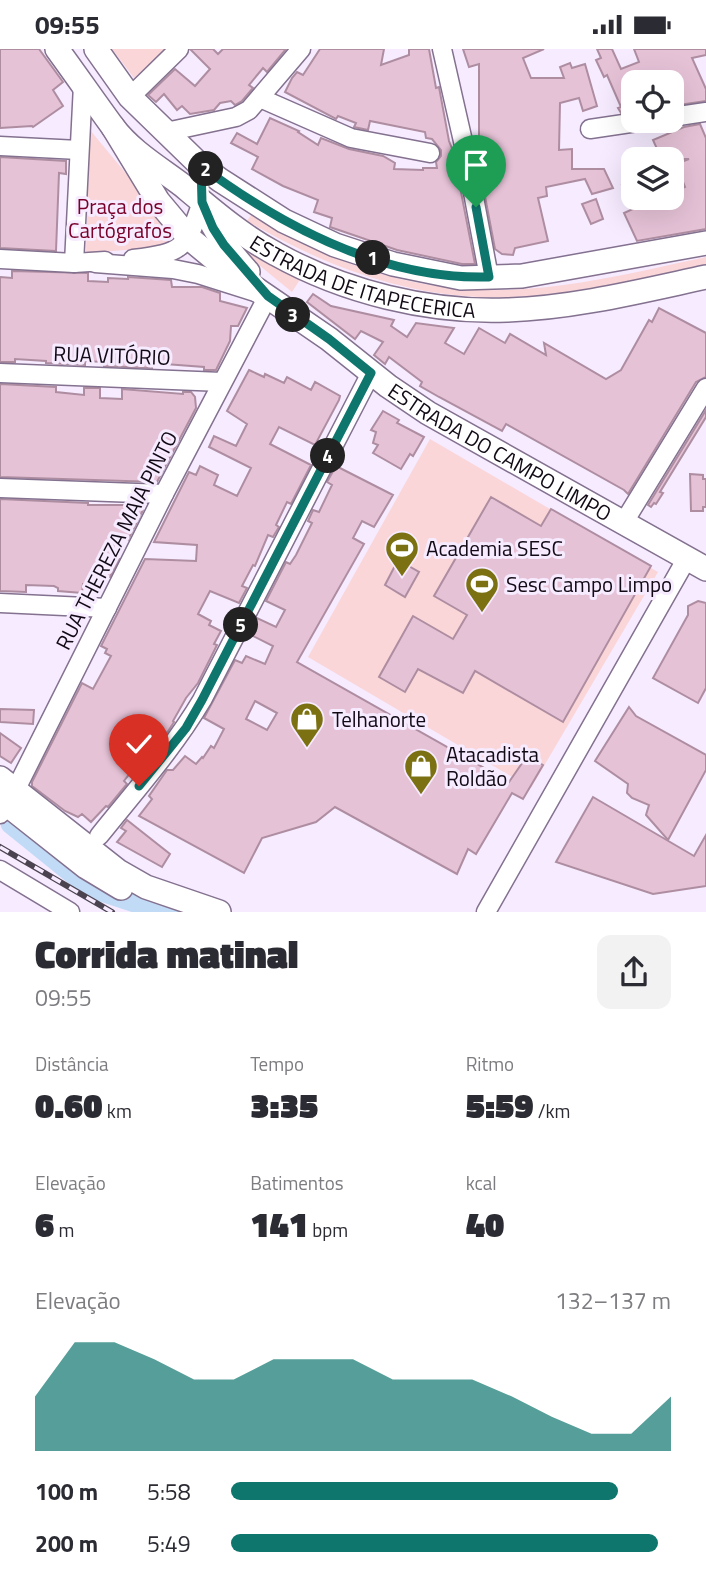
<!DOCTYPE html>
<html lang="pt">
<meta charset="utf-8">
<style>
body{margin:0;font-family:"Titillium Web",sans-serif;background:#f2f2f3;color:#2b2b33;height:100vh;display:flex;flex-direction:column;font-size:26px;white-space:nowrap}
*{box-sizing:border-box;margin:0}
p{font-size:23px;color:#7c7c81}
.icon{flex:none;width:38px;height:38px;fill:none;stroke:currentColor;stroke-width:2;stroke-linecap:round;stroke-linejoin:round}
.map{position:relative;height:863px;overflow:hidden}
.details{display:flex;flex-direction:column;background:#fff;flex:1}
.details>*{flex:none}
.controls{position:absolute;left:621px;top:21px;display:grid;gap:14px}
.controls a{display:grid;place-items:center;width:63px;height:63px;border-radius:14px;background:#fff;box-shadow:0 7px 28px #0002;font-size:35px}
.pin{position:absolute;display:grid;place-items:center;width:60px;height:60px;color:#fff;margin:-72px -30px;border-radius:50% 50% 50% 0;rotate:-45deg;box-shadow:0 0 7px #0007}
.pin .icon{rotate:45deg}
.km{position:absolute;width:35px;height:35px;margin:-18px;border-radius:50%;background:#222;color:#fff;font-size:19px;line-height:35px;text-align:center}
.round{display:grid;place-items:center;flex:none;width:74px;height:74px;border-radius:14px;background:#f2f2f3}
.summary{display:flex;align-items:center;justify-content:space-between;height:119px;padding:0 35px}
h1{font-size:38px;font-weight:800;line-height:52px}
.figures{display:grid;grid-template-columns:repeat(3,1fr);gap:10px;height:119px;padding:7px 35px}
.figures div{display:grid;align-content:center}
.figures b{font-size:35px;font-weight:800}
.figures small{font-size:19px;font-weight:400}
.figures p{font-size:19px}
.chart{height:196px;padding:14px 35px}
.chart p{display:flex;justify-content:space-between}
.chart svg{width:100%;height:126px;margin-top:7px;fill:#0f766e;opacity:.7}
ul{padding:0 35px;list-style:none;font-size:23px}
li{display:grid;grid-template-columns:112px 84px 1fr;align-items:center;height:52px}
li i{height:18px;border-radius:9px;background:#0f766e}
.status{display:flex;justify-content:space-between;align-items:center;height:49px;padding:0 35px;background:#fff;direction:ltr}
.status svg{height:19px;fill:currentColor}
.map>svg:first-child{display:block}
.green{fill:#fad6d9}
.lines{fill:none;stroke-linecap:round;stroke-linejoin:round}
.river{stroke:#c1daf6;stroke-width:23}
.building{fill:#e6c2d7;stroke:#ae8da1;stroke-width:2;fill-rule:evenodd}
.minor-casing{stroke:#83718f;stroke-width:21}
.major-casing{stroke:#83718f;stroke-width:26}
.minor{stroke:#fff;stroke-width:18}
.major{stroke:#fff;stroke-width:23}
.rail-casing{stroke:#4c4351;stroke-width:6}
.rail{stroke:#f6ebff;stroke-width:3.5;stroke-dasharray:10;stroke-linecap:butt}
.route-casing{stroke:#fff;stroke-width:14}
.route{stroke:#0f766e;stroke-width:9}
.labels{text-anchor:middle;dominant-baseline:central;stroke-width:6;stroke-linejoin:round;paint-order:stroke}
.park-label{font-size:21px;fill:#780029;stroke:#f6ebff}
.street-label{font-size:21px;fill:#110a15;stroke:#f6ebff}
.poi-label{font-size:21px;fill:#110a15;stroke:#f6ebff;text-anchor:start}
</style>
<div class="status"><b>09:55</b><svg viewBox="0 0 49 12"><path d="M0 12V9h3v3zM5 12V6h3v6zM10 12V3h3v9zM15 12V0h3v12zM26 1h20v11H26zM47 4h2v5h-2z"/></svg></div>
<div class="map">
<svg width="706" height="863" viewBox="0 0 706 863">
<rect width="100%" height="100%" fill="#f6ebff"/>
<!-- green -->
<g class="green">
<polygon points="112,0 166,0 134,29"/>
<polygon points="90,81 167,174 172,187 171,193 160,198 90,204 86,202"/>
<path d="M251,166C320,208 399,239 481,241C557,243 632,224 706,208V215C632,231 555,251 479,248C395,244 319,214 247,172Z"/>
<polygon points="242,199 279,220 301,229 292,243 254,212"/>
<polygon points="430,390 658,523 531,739 308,608"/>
</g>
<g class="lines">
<!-- river -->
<polyline class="river" points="12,774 90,837 168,863"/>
</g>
<!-- building -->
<g class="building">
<polygon points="0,0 39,0 63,33 53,41 63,57 33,78 32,77 0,79"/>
<polygon points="190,0 213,0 218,5 223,0 286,0 267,23 263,19 249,36 253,39 242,52 235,56 231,52 220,54 214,61 190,65 182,57 177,61 164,45 156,53 148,46 175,20 195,37 210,20"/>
<polygon points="320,0 384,0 381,16 409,6 409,0 429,0 436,39 439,38 449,92 453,102 475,215 462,215 397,201 330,178 332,169 314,163 318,151 283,137 252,120 258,108 231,94 237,84 257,95 270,69 299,82 298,83 318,96 321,89 349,100 383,107 395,114 394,120 423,121 423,119 437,119 436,113 441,107 441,101 432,90 426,89 425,83 370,72 368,81 354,78 356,74 338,67 336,70 285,43 292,29 297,23 303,26"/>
<polygon points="463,0 544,0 523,9 531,29 564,29 560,18 570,14 572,19 585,15 597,57 583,62 579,49 560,54 559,101 572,100 572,120 604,120 613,139 592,145 585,130 546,138 547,147 538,149 548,192 515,199 513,206 502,205 495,200 480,121 484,121 483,102 479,102 479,15 469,18"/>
<polygon points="597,0 612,0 621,20 639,13 634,0 706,0 706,6 692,9 706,40 706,52 672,57 672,33 634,33 634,62 621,64 618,59 621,58 607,26 604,28 596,11 601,9"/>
<polygon points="700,75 706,89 706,180 637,192 624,164 633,160 622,136 634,131 634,149 651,149 655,158 672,152 672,144 685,138 676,115 689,110 640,110 658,102 653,91 684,78"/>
<polygon points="0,108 66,112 66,125 59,124 56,202 0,199"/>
<polygon points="596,150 603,170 591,175 582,155"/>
<polygon points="12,222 88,224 88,232 108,233 108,229 128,230 128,228 171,231 172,238 202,238 220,244 220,252 247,259 238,277 231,277 230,292 216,321 204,321 204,318 152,314 152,319 104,317 104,313 85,312 85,316 46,314 46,312 15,310 15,313 0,313 0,228 12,229"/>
<polygon points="313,245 331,257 394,271 391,277 407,288 416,274 454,279 445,294 464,305 479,279 505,294 510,285 546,306 544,294 606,330 621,321 649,271 652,273 659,259 706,284 706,328 696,333 628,445 624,441 506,375 502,382 439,348 420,337 422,333 389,308 385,315 374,306 383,293 361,282 355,290 307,253"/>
<polygon points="249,321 264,328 265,325 284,334 287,328 311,341 315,333 340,347 339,351 315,396 279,378 270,395 311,416 291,455 287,453 276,476 279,478 273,488 268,486 255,517 253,516 242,537 247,539 239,554 210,542 198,565 211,572 209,576 221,582 214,595 217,596 198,634 186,649 173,672 174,673 167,684 163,681 149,701 152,703 145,712 142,709 124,732 127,735 108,758 106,757 91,773 82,765 78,768 65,762 32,737 32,733 82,634 93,640 111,607 105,604 107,600 101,597 145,510 196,512 197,496 154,493 189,423 196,426 200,417 218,426 214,436 237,447 251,419 209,398 214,387 236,397 247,375 227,362"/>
<polygon points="0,335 56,338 56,343 84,346 84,339 100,339 100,349 122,350 122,340 183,345 183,343 191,343 195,348 196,359 157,433 0,428"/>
<polygon points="706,361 706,368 660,443 663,444 656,455 654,454 651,458 648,456"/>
<polygon points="383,362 399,371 397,374 424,388 413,407 410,405 401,420 373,404 378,396 373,394 376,383 371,381"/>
<path d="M336,417L393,446L374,478L362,472L353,489L364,495L297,613L509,733L527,707L543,716L523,750L512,744L476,805L468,800L457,825L335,758L316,773L262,789L244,824L139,767L152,750L149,747L167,721H173L185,707L196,715L202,708L203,709L211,697L214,699L224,680L204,669L235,611L242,614L246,607L265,615L273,597L249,585L257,569L276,578L285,561L266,552L286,513L290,515L296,506L312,474L308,472L313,461L319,463L332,436L327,433ZM255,652L277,664L267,681L246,670Z"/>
<polygon points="690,425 703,426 703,430 706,430 706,458 703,458 703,462 691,462"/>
<polygon points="491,448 541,477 551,460 651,517 563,673 475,622 463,644 418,620 405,643 379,628 413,567 453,590 467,566 434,547"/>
<polygon points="0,450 88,454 88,456 142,456 143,461 128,491 114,490 113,509 119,510 110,528 90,527 89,535 83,535 82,544 58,542 58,539 54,537 26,536 26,543 0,542"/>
<polygon points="398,511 419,523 405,548 385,536"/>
<polygon points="698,552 706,554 706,639 698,654 653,629 688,566 688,557"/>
<polygon points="629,658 636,667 706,706 706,721 668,791 646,766 649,756 632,749 627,744 628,735 595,712"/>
<polygon points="0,660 34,661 33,675 0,673"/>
<polygon points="0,684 21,699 11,714 0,707"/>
<polygon points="593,748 694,807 706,786 706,837 653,845 556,813"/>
<polygon points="127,771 170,805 162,818 117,793 126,782 121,779"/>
</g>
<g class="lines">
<!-- minor casing -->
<g class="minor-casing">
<g id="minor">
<polyline points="442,0 465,101 489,228"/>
<polyline points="130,48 179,0"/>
<polyline points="260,49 351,89 430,104"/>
<polyline points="672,68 706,63"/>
<polyline points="590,80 644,72"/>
<polyline points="166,83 236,68 249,61 301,0"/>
<polyline points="0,97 79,101"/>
<polyline points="0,210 74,214 105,212"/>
<path d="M133,210C183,204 186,200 202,153"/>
<polyline points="74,214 83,36"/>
<polyline points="0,324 222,333"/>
<polyline points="0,439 164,445"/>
<polyline points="624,473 706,339"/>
<polyline points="0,554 107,559"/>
<polyline points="0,765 7,757 18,736 164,445 268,247 198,225 173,220 95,214"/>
<path d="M99,787C135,742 173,700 202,651L371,324"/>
<polyline points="0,821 70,863"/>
<polyline points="486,863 687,509"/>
</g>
</g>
<!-- major casing -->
<g class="major-casing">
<g id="major">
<path id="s1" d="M57,0C76,26 94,52 113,78C131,102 158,118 182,136C212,161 242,187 276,205C344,243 429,264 507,261C573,259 641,242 706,228"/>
<polyline points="96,0 130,48 201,117 220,131 284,172 335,196 393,215 461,229 522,227 706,194"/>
<path id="s2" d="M113,78L158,152L189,189L224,218L329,290L388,337L428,364L706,520"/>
<path d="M205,159C215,185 230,203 248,223"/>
<polyline points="0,729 118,822 146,838 219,863"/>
<polyline points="0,750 86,818 121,839"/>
</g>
</g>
<!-- minor -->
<use href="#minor" class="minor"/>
<!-- major -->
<use href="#major" class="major"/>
<!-- rail casing -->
<g class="rail-casing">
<polyline id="rail" points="0,798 112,863"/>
</g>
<!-- rail -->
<use href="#rail" class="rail"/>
</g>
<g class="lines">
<!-- route casing -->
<g class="route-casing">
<path id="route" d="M139,737L186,679L202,651L371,324L329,290L268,247L224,196L213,179L202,153L201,117C283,178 384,231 489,228L476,158"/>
</g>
<!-- route -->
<use href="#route" class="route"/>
</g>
<!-- icons -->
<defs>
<g id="stadium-pin" transform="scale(1.75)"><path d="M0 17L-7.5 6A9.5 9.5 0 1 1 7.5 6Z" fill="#7b7112" stroke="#f6ebff"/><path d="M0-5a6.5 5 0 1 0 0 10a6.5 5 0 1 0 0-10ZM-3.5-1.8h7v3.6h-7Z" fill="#fff"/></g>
<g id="shop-pin" transform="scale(1.75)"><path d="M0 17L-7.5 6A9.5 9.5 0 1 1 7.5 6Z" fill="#7b7112" stroke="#f6ebff"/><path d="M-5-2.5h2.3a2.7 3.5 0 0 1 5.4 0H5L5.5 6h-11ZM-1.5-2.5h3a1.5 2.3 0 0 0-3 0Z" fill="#fff"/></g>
</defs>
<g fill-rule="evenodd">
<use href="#stadium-pin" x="402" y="499"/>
<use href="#stadium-pin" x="482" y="535"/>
<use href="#shop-pin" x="307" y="670"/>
<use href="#shop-pin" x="421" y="717"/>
</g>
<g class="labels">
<!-- park labels -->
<g class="park-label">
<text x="120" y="157">Praça dos<tspan x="120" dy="24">Cartógrafos</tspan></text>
</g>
<!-- street labels -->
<g class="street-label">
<text stroke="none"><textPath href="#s1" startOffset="394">ESTRADA DE ITAPECERICA</textPath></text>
<text transform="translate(112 306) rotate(2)">RUA VITÓRIO</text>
<text stroke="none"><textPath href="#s2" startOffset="513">ESTRADA DO CAMPO LIMPO</textPath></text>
<text transform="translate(116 491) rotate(-63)">RUA THEREZA MAIA PINTO</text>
</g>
<!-- poi labels -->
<g class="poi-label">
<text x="426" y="499">Academia SESC</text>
<text x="506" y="535">Sesc Campo Limpo</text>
<text x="332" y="670">Telhanorte</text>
<text x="446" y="705">Atacadista<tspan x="446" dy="24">Roldão</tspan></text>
</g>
</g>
</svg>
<div class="controls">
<a><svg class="icon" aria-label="locate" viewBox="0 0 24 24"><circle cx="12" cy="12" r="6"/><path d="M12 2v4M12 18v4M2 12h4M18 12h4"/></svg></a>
<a><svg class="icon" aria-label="layers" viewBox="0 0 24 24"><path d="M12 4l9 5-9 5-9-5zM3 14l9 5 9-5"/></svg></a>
</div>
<div class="pin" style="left:476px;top:158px;background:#1e9e55"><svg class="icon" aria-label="arrive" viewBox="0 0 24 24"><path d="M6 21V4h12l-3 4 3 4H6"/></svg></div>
<div class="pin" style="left:139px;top:737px;background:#d93025"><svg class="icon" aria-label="check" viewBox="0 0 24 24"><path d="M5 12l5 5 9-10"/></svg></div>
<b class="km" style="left:373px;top:209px">1</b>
<b class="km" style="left:206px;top:120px">2</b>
<b class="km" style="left:293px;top:266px">3</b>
<b class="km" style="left:328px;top:407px">4</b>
<b class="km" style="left:241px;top:576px">5</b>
</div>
<section class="details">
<div class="summary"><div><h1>Corrida matinal</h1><p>09:55</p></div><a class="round"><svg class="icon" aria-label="share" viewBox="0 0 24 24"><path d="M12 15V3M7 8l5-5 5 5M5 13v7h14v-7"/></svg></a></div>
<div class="figures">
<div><p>Distância</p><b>0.60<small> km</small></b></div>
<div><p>Tempo</p><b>3:35</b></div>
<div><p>Ritmo</p><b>5:59<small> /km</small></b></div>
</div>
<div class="figures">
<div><p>Elevação</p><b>6<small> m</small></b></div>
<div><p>Batimentos</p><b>141<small> bpm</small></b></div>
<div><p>kcal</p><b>40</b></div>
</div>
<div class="chart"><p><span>Elevação</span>132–137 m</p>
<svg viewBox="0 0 160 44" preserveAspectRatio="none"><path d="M0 44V25L10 6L20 6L30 12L40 19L50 19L60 12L70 12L80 12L90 19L100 19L110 19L120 25L130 32L140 38L150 38L160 25V44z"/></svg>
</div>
<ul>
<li><b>100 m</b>5:58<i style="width:88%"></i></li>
<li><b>200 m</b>5:49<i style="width:97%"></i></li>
</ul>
</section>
